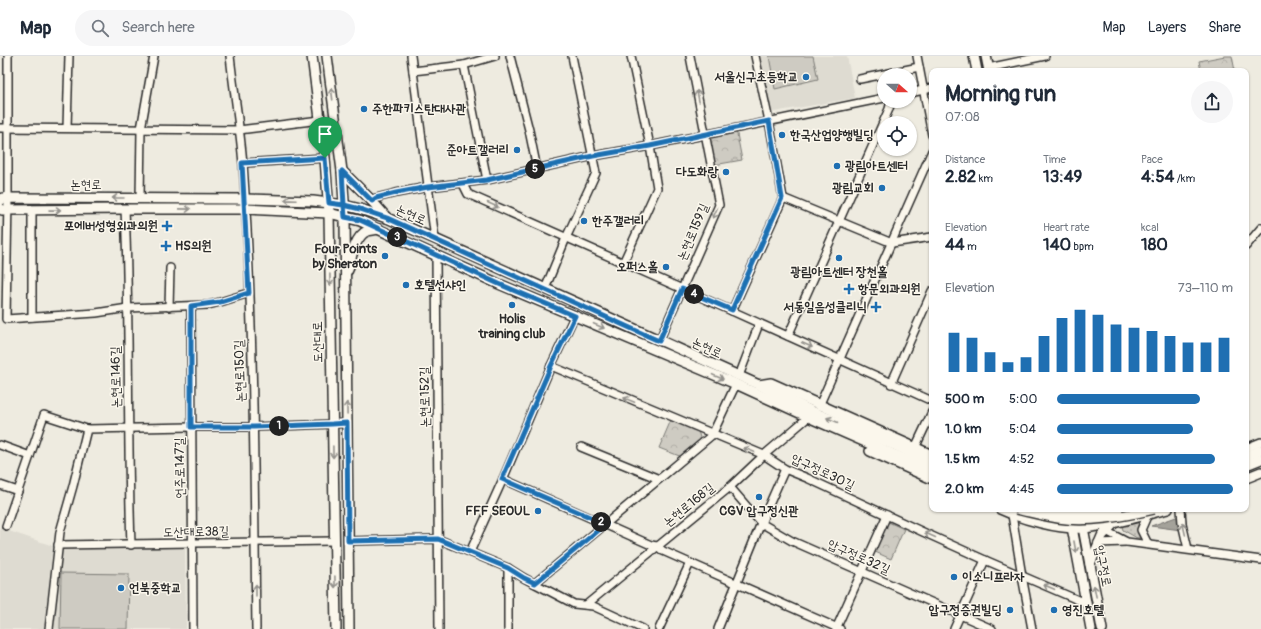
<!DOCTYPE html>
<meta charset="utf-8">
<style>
body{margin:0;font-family:Pangolin,"Poor Story",sans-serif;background:#f6f6f7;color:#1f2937;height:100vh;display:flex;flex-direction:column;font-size:15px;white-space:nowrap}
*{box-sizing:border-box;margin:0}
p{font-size:13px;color:#747a83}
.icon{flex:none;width:22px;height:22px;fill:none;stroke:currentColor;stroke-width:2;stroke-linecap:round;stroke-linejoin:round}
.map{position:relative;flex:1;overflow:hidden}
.side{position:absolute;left:929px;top:12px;width:320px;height:444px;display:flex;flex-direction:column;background:#fff;border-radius:8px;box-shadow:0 1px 3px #0004}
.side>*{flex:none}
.needle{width:26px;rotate:111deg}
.fabs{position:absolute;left:877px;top:12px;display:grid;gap:8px}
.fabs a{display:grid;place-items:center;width:40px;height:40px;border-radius:50%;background:#fff;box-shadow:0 1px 3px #0004;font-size:20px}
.pin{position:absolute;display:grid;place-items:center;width:34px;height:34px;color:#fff;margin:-41px -17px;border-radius:50% 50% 50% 0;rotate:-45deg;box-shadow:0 0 4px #0007}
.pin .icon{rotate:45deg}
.km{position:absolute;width:20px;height:20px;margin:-10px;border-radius:50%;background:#222;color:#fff;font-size:11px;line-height:20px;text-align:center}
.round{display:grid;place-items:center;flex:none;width:42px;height:42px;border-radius:21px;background:#f6f6f7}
.head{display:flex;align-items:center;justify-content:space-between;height:68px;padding:0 16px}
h1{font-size:22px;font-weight:800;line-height:30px}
.figures{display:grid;grid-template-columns:repeat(3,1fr);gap:6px;height:68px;padding:4px 16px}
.figures div{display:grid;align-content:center}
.figures b{font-size:17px;font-weight:800}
.figures small{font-size:11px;font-weight:400}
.figures p{font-size:11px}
.chart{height:112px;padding:8px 16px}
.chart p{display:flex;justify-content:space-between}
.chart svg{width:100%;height:72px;margin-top:4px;stroke:#1f6fb2;stroke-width:6}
ul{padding:0 16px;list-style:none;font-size:13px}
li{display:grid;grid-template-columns:64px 48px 1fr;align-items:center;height:30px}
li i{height:10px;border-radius:5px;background:#1f6fb2}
header{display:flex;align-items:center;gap:24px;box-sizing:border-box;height:56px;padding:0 20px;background:#fff;border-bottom:1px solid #e0e1e3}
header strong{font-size:19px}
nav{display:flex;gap:22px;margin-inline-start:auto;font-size:14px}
.search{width:280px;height:36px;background:#f6f6f7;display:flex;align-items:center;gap:10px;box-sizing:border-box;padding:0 14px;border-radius:22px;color:#747a83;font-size:15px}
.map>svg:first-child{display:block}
.built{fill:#dedbd1}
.grass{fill:url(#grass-dots);stroke:#7c7b76}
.park{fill:url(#park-crowns);stroke:#7c7b76}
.garden{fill:#cecbc2;stroke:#7c7b76}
.water{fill:#a4a29a;stroke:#74726e}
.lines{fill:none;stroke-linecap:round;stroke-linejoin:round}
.minor-casing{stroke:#2b2b2b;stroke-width:10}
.major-casing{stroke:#2b2b2b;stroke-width:12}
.minor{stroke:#fbf7ec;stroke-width:7}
.major{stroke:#fbf7ec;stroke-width:9}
.major-bridge-casing{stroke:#2b2b2b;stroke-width:12;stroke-linecap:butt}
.major-bridge{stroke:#fbf7ec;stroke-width:9}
.oneway{stroke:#93918c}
.route-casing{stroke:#fff;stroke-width:8}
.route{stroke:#1f6fb2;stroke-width:5}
.poi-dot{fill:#1f6fb2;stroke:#fbf7ec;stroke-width:1.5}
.labels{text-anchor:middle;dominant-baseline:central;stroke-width:3;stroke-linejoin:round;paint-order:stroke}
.poi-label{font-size:13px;font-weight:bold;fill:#2b2b2b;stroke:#fbf7ec;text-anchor:end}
.street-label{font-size:13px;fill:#2b2b2b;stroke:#fbf7ec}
</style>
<header>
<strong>Map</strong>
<div class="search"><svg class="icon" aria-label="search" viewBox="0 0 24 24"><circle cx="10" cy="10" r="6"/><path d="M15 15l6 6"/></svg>Search here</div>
<nav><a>Map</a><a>Layers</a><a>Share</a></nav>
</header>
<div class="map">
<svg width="1261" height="573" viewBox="0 0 1261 573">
<defs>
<pattern id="grass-dots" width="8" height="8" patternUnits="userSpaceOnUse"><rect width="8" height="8" fill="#cecbc2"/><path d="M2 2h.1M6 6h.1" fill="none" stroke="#b1aea7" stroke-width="1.8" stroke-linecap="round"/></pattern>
<pattern id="park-crowns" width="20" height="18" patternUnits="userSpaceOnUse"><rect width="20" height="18" fill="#cecbc2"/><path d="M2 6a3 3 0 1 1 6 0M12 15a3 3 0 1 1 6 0" fill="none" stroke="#b1aea7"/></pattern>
</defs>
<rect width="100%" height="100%" fill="#eeebe0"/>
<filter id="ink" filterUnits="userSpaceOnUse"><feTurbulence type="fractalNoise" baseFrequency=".025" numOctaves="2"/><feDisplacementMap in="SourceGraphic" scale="8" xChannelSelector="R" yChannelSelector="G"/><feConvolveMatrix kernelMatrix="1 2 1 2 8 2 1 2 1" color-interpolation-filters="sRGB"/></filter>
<g filter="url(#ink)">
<!-- built -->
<g class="built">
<polygon points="757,0 847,0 855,42 768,57"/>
<polygon points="0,472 53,490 44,573 0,573"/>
<polygon points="60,491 185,491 186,573 54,573"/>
</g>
<!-- grass -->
<polygon class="grass" points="1139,466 1137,473 1143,482 1137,482 1123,474 1122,470"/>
<!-- park -->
<g class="park">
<polygon points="1225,0 1232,0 1235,15 1201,15 1199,5"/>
<polygon points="736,73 742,104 714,109 708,78"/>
<polygon points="671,364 698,375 701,385 682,401 659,392"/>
<polygon points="886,465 904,473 891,503 873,495"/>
</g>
<!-- garden -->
<g class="garden">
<polygon points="769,0 813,0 818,23 775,33"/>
<polygon points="61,517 129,518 128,573 60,573"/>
</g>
<!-- water -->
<polygon class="water" points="1179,460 1181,474 1151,470"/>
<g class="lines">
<!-- minor casing -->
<g class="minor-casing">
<g id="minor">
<polyline points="8,0 8,142 6,263 96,257 128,252 208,249 220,246 249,237"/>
<path d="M230,0C234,36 240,72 243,108C254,263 254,418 256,573"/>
<polyline points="411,0 413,15 435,183"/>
<polyline points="510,0 529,74 537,113"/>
<polyline points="917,0 932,79"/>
<polyline points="464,9 487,124"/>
<polyline points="988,12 1045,0"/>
<polyline points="413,15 464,9 495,0"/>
<polyline points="860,23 919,11"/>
<polyline points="910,37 932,32"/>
<polyline points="0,72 239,74 320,64"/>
<polyline points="67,72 69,0"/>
<polyline points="243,107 325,102"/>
<polyline points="463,128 468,138 732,255 932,345"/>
<polyline points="140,142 141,73 154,0"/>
<polyline points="783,142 892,187 932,181"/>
<polyline points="372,145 376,142 396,137 428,131 487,124 593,100 650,90 884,42"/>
<path d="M125,153C130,265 127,377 131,489"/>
<polyline points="32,154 32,261"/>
<polyline points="1246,190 1261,172"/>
<polyline points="436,199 439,573"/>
<polyline points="623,207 657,132 650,90 631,0"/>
<polyline points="545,233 566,182 596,117 572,0"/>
<polyline points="191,250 193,573"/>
<polyline points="169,251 170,212"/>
<polyline points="732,255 783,142 769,65 755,0"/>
<polyline points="788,280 889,53 891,45"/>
<polyline points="659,285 719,149 690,0"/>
<polyline points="551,310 764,399 785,413 807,422 923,476 985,504 1085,547"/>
<polyline points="739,320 759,268"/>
<polyline points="891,328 932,235"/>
<polyline points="819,350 932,95"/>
<polyline points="0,389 30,400"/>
<polyline points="581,391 659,423"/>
<polyline points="915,392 932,356"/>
<polyline points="1246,392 1261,386"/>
<polyline points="503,423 651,489 657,490 663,495 690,507 840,573"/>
<polyline points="0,429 18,435"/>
<polyline points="730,431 761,467 792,485 992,573"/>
<polyline points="1181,453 1182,467 1188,493"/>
<polyline points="1148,458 1141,474 1148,488"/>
<polyline points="1012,459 1022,520 1032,573"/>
<polyline points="6,470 44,359 87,373 191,371 254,371 333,368 347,367"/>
<polyline points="1106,475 1127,486 1261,504"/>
<polyline points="348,485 438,483 508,512 524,522 574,548 593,550 643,573"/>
<polyline points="1098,487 1126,486"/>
<polyline points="58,489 334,485"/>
<polyline points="470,496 503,423 551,310 575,259"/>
<polyline points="508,512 508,573"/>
<polyline points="535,527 712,379 736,328"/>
<polyline points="586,549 730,431 764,399 805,364"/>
<polyline points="49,573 60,476 73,430 87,373"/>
<polyline points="659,573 690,507"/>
<polyline points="718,573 761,467 785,413"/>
<polyline points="836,573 887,459"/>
<polyline points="954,573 985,504"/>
</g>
</g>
<!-- major casing -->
<g class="major-casing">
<g id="major">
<polyline points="312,0 325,102 329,157 336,573"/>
<polyline points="327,0 342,115 345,161 349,573"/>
<polyline points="974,0 977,15"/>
<polyline points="986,0 989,15"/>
<polyline points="342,115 372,145 387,162"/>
<polyline points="0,145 3,142 245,143 313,145 344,149 360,153 387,162 435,183 759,329 816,357 894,389 932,407"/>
<polyline points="0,152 2,154 7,154 125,153 246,153 329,157 360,165 499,228 736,328 815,364 932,415"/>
<path d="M348,214C351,202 355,180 367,175C371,174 375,174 379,173"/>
<polyline points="759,329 771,327 932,399"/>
<polyline points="870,395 932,423"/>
<polyline points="1246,400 1261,394"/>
<polyline points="1246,409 1261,403"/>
<polyline points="1246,422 1261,416"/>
<path d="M1000,453C1022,463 1059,474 1084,472C1113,469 1140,460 1168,453"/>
<polyline points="1071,466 1091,573"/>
<polyline points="1082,466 1102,573"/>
<polyline points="1090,508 1102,480 1114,467"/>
</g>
</g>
<!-- minor -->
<use href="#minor" class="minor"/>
<!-- major -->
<use href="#major" class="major"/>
<!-- major-bridge casing -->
<g class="major-bridge-casing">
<g id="major-bridge">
<path d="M1016,453C1030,456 1044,460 1058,462C1088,467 1124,460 1154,453"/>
<path d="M1046,453C1072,458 1091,456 1118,453"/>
</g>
</g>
<!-- major-bridge -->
<use href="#major-bridge" class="major-bridge"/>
</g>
<!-- one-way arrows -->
<defs><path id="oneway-shaft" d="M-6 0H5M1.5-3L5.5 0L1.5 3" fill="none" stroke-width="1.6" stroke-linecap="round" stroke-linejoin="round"/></defs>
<g class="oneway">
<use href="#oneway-shaft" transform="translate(332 38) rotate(-97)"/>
<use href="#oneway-shaft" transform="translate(698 40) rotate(-101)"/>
<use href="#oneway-shaft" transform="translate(118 142) rotate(-180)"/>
<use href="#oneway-shaft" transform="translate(290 144) rotate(-178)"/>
<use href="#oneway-shaft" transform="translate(493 149) rotate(24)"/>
<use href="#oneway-shaft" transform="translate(185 153) rotate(1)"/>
<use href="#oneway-shaft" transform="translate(55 154) rotate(-1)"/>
<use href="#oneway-shaft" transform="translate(715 157) rotate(114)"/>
<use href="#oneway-shaft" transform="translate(330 224) rotate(89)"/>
<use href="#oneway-shaft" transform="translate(599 270) rotate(23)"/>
<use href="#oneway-shaft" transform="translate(807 289) rotate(24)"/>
<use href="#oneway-shaft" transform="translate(718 321) rotate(23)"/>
<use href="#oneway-shaft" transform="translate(629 344) rotate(-158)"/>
<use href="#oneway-shaft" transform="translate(347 352) rotate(-91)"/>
<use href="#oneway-shaft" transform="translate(832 364) rotate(-157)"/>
<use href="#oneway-shaft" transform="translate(749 394) rotate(-158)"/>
<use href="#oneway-shaft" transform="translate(333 396) rotate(89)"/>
<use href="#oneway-shaft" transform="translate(1184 473) rotate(-103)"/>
<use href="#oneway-shaft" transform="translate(930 479) rotate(-156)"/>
<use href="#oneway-shaft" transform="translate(1075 491) rotate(80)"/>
<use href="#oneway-shaft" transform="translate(335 526) rotate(89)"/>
<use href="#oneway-shaft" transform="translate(1049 531) rotate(-157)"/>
<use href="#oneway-shaft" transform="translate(256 534) rotate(-90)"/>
<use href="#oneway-shaft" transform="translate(1095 535) rotate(-101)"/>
</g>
</g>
<g class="lines" filter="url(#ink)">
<!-- route casing -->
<g class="route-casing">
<polyline id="route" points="325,102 242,107 249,237 220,246 191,250 191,371 254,371 332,368 347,367 348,485 438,483 508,512 524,522 535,527 606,468 502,423 551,310 575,260 499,228 360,164 345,161 344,149 360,153 387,162 659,285 682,233 732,254 782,142 769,65 650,90 593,100 487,124 428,131 396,137 376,142 372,145 342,115 344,149 329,147 325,102"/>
</g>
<!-- route -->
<use href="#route" class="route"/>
</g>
<!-- markers -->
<g class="poi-dot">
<circle cx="806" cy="21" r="4"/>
<circle cx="364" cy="53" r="4"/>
<circle cx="782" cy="79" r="4"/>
<circle cx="517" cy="94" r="4"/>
<circle cx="837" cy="110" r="4"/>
<circle cx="726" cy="116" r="4"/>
<circle cx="882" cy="132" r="4"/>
<circle cx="584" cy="165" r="4"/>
<path d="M165 164h4v4h4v4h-4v4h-4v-4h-4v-4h4z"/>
<path d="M164 184h4v4h4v4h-4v4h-4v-4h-4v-4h4z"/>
<circle cx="385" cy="200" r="4"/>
<circle cx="839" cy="202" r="4"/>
<circle cx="666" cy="211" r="4"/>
<circle cx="406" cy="229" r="4"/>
<path d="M847 227h4v4h4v4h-4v4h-4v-4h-4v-4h4z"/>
<circle cx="512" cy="249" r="4"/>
<path d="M874 245h4v4h4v4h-4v4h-4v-4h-4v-4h4z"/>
<circle cx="759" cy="441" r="4"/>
<circle cx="538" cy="455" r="4"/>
<circle cx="954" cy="521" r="4"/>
<circle cx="121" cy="532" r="4"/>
<circle cx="1010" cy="554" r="4"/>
<circle cx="1054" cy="554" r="4"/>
</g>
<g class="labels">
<!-- poi labels -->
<g class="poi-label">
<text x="798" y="21">서울신구초등학교</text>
<text x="372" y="53" text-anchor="start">주한파키스탄대사관</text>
<text x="790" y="79" text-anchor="start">한국산업양행빌딩</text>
<text x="509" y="94">준아트갤러리</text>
<text x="845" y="110" text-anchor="start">광림아트센터</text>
<text x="718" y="116">다도화랑</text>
<text x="874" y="132">광림교회</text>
<text x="592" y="165" text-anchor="start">한주갤러리</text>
<text x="158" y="170">포에버성형외과의원</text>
<text x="175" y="190" text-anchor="start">HS의원</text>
<text x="377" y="193">Four Points<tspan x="377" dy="15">by Sheraton</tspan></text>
<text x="658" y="211">오퍼스홀</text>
<text x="839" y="216" text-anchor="middle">광림아트센터 장천홀</text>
<text x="414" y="229" text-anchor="start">호텔선샤인</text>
<text x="858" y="233" text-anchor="start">항문외과의원</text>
<text x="867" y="251">서동일음성클리닉</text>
<text x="512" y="263" text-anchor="middle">Holis<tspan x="512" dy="15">training club</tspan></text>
<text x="530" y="455">FFF SEOUL</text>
<text x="759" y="455" text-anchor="middle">CGV 압구정신관</text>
<text x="962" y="521" text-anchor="start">이소니프라자</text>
<text x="129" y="532" text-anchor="start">언북중학교</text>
<text x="1002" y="554">압구정증권빌딩</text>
<text x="1062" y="554" text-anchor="start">영진호텔</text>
</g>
<!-- street labels -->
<g class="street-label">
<text x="86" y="129">논현로</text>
<text transform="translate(411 159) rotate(24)">논현로</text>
<text transform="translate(693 176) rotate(-67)">논현로159길</text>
<text transform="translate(318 286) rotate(-91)">도산대로</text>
<text transform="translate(707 292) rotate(25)">논현로</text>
<text transform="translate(240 315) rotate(-92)">논현로150길</text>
<text transform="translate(116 321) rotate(-91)">논현로146길</text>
<text transform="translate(425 341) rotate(-91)">논현로152길</text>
<text transform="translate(180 412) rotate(-91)">언주로147길</text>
<text transform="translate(823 416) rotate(25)">압구정로30길</text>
<text transform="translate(689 449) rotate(-39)">논현로168길</text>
<text transform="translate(196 476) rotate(-1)">도산대로38길</text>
<text transform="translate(859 501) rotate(24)">압구정로32길</text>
<text transform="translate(1103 510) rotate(79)">압구정로</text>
</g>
</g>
</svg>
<div class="fabs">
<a><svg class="needle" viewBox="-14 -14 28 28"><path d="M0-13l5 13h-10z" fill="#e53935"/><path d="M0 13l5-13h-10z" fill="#747a83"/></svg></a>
<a><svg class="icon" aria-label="locate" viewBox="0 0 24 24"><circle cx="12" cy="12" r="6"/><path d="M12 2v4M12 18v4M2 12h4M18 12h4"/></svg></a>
</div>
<div class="pin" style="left:325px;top:102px;background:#1e9e55"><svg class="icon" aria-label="arrive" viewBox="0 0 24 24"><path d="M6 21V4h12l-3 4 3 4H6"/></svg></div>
<b class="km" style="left:279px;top:370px">1</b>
<b class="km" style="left:601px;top:466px">2</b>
<b class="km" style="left:397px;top:181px">3</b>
<b class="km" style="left:694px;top:238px">4</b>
<b class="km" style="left:535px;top:113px">5</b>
<section class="side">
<div class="head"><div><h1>Morning run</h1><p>07:08</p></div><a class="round"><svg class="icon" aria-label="share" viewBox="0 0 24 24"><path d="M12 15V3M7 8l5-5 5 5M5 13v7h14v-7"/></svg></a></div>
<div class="figures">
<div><p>Distance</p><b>2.82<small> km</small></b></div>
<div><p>Time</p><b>13:49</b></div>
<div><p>Pace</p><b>4:54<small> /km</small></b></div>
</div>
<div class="figures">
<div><p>Elevation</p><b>44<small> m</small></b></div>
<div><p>Heart rate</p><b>140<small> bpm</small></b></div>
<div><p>kcal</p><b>180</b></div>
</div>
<div class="chart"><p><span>Elevation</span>73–110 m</p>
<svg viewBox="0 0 160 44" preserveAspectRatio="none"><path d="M5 44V20M15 44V23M25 44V32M35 44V38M45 44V35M55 44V22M65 44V11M75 44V6M85 44V9M95 44V15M105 44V17M115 44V19M125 44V22M135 44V26M145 44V26M155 44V23"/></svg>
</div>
<ul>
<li><b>500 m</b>5:00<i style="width:81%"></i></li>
<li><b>1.0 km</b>5:04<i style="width:77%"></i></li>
<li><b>1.5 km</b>4:52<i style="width:90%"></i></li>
<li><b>2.0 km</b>4:45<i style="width:100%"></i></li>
</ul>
</section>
</div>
